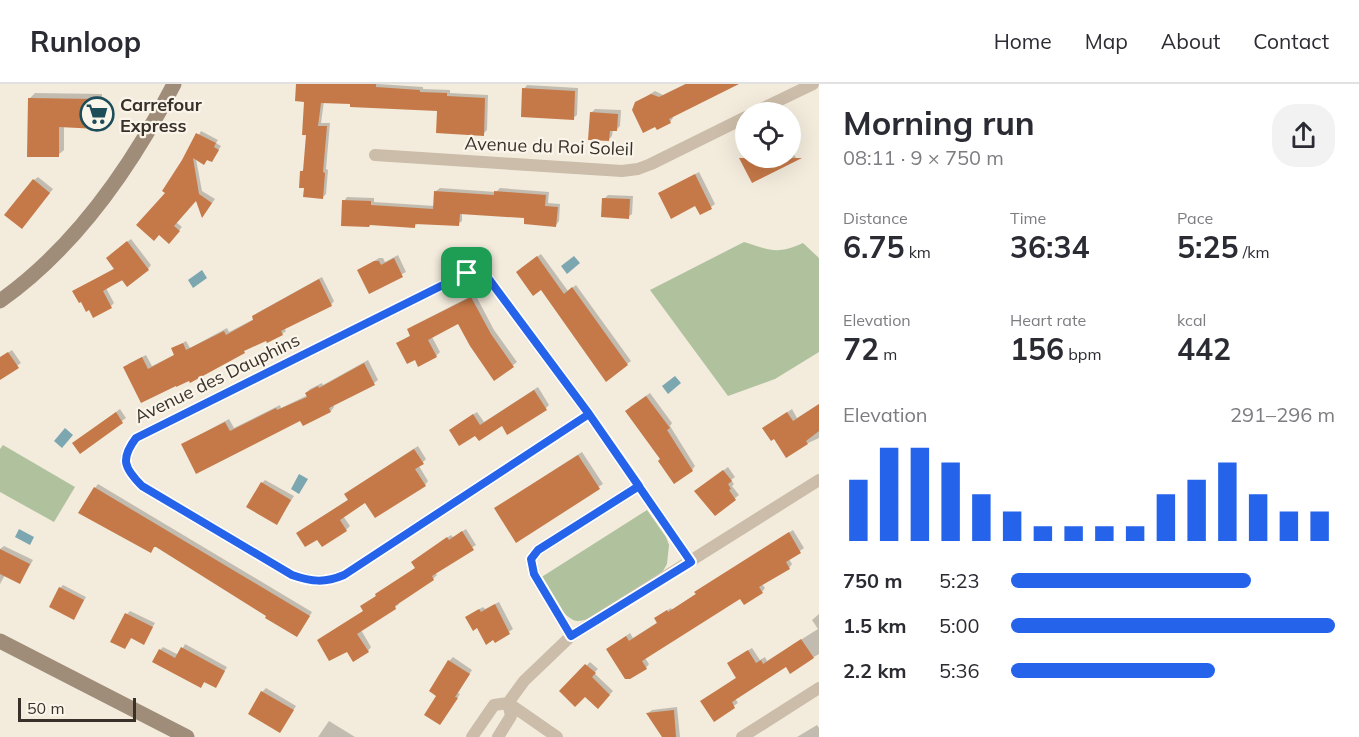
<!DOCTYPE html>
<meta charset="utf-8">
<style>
body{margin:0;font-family:Mulish,sans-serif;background:#f2f2f3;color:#2b2b33;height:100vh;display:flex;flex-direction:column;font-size:22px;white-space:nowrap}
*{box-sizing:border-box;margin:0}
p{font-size:20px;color:#7c7c81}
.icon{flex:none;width:33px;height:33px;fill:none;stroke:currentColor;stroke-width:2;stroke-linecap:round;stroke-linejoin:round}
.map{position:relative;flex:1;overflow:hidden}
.sheet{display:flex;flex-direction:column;background:#fff;width:540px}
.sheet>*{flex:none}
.buttons{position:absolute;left:735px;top:18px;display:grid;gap:12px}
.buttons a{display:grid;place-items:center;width:66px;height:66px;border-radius:50%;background:#fff;box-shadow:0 6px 24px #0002;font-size:30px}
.scale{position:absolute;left:18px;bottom:15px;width:118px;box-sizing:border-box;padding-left:6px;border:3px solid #383029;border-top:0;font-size:16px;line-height:21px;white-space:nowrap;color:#383029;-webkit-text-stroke:4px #faf5ea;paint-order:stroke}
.pin{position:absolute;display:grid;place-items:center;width:51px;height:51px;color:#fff;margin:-26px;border-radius:12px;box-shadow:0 3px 9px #0006}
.round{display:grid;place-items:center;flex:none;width:63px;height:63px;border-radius:24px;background:#f2f2f3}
.headline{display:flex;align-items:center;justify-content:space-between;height:102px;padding:0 24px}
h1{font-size:33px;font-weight:700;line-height:45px}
.stats{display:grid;grid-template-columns:repeat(3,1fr);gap:9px;height:102px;padding:6px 24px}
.stats div{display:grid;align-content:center}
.stats b{font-size:30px;font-weight:700}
.stats small{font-size:16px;font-weight:400}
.stats p{font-size:16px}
.chart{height:168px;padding:12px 24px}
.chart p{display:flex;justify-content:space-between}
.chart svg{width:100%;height:108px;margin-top:6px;stroke:#2563eb;stroke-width:6}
ul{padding:0 24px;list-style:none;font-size:20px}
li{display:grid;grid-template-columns:96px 72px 1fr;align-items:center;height:45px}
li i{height:15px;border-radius:8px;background:#2563eb}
header{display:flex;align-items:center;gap:36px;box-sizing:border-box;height:84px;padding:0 30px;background:#fff;border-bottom:2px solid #e1e1e2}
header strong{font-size:28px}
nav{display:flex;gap:33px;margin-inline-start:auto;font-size:21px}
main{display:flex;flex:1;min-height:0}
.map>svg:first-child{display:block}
.green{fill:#b0c29d}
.water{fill:#7ca6b0}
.shadow{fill:#0003}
.building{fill:#c67948}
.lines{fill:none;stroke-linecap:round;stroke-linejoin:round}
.street{stroke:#cbbda9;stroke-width:12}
.secondary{stroke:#9f8d7a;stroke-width:15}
.route-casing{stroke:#fff;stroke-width:12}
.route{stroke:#2563eb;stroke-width:8}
.labels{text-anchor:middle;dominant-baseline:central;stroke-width:4.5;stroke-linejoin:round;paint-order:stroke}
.poi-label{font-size:18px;font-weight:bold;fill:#383029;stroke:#faf5ea;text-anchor:start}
.street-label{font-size:18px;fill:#383029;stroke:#faf5ea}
</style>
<header>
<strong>Runloop</strong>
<nav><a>Home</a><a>Map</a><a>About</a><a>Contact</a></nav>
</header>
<main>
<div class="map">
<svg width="819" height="653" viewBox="0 0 819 653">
<rect width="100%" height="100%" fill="#f3ecdd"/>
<!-- green -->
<g class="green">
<path d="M744,158C770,166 777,171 803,159L819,174V268L775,295L728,312L650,206Z"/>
<polygon points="3,361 75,403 54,438 0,408 0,365"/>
<path d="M647,426L666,453L669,461L667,480L663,487L591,534C587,535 582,537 577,537C564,536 547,505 540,494Z"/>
</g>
<!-- water -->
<g class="water">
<polygon points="574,172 580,179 567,190 561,182"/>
<polygon points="202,186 207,194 193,204 188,196"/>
<polygon points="675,292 681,299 668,310 662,302"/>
<polygon points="65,344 73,351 62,364 54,357"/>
<polygon points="299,390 308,395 299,410 291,405"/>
<polygon points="19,445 34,453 30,461 15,453"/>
</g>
<!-- shadow -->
<g class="shadow">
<polygon points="298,0 378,0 423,3 423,5 450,6 450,9 488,11 487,46 483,50 439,26 324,17 321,39 330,39 326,85 328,86 326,110 323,113 305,103 302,87 304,85 307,49 306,16"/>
<polygon points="685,0 738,0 672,32 673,34 670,38 636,19 655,7 663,11"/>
<polygon points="527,1 578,4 577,31 573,34 524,5"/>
<polygon points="35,9 102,10 103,37 97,43 64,42 64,66 58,71 29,15"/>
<polygon points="595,25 621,26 620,42 616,46 613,45 612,52 608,56 592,28"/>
<polygon points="201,47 218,56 216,59 221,62 212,77 207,76 204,79 196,75 202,107 215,115 205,129 197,114 176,138 182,143 169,158 167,109"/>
<polygon points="790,64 796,74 792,77 742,76 746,73 790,74"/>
<polygon points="699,88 715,120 711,123 660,109"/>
<polygon points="38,93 53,105 25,139 34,96"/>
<polygon points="440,104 496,108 500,104 549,108 548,119 560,120 559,137 556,141 525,133 462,128 462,137 458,140 418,139 414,143 344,117 347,113 374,114 374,118 435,122 436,107"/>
<polygon points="608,111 633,112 632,130 628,133 604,115"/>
<polygon points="131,155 151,181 148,185 106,204 114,219 111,222 90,224 74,207 115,184 111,170"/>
<polygon points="541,170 568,207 576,201 631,277 627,280 521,184"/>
<polygon points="398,171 406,188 370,208 359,186 379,174 383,174 385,178"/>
<polygon points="322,193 334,217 331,221 284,244 286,247 282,250 267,255 177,301 128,280 146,271 152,282 176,270 173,265 186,257 190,264 227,244 229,248 254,235 253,233 257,229"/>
<polygon points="475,210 494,246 517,278 495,295 459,238 432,253 440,268 436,272 416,274 398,259 411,251 409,246 413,242"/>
<polygon points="12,266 21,279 0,294 0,274"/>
<polygon points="368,276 378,296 374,299 333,320 334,323 331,327 303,340 301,335 183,360 229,335 234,344 280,321 281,324 308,311 306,309 310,305 322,299 323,301"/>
<polygon points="538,303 549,321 546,324 476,350 454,343 477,328 484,338"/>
<polygon points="650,309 672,339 670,342 695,382 692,386 661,375 630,323"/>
<polygon points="819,320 819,354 806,360 764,344 792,325 797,334"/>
<polygon points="120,325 126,334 80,368 74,359"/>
<polygon points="418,362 426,375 419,382 428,397 425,401 366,416 343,432 350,442 346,446 318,454 302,446 349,415 349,407"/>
<polygon points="582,368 603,400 517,456 500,421"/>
<polygon points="728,383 735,393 731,396 734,400 732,402 739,411 715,430 700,404"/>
<polygon points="265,396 294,412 277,439 262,399"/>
<polygon points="98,400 312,528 300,548 297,551 268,531 155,462 151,467 95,404"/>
<polygon points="466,445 476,461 435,488 437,491 433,495 398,518 399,520 395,523 361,546 371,563 368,567 347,566 364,526 377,510 416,484 416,475 451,451 453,453"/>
<polygon points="793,446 804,464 789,475 792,480 789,484 762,500 765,504 762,508 741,513 645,574 649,580 646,584 608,565 630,549 633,554 658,538 660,531 671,524 672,526 697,509 700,505"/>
<polygon points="4,462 33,476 20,499 5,491 0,500 0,465"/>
<polygon points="63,501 86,513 74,534 60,504"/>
<polygon points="499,518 513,545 496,557 471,530 483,523 485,525"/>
<polygon points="130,527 155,539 143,559 132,553 125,563 127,530"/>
<polygon points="819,530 819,570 790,587 786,581 735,614 738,619 714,635 702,617 737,593 732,576 752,564 760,576 765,573 767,577 818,545 812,536"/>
<polygon points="185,560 227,583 216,602 205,597 201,603 160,566 163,563 179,571"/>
<polygon points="453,573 472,586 458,609 460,610 443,636 439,611 449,577"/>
<polygon points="590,578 598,585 594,589 613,607 598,623 585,611 561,607"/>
<polygon points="266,604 296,622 280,647 262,608"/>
<polygon points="677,623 680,653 664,653 648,629 652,626"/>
<polygon points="329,637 355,653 318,653"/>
<polygon points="817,641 819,644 819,653 797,653"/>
</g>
<!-- building -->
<g class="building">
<polygon points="296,0 376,0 376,3 420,6 420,8 447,9 447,12 485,14 484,52 436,49 437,27 350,23 350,20 321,19 318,42 327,42 323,88 325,89 323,115 303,113 304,104 299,104 300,87 303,87 306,51 302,51 304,18 295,17"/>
<polygon points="686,0 739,0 669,35 671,39 657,46 655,43 643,49 632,26 635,18 651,10 659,13"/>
<polygon points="522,4 575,7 574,36 521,33"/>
<polygon points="28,14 97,15 98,45 59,43 59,73 27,73"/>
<polygon points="590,28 618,30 617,47 610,47 609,57 588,56"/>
<polygon points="196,49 216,59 214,63 219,66 212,78 207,76 204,81 193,74 199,110 212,119 202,134 196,117 174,142 180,147 169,160 159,151 154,157 136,141 165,109 162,107 182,76"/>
<polygon points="739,74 802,74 752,99"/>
<polygon points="695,90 712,125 700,131 695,122 671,135 658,109"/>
<polygon points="33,95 50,109 22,145 4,131"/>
<polygon points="434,107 494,111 494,107 546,111 545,122 558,123 556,143 524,140 524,134 460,130 459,142 415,140 415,144 370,141 369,143 341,142 342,116 371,117 371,121 433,125"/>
<polygon points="602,114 630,115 629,135 601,133"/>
<polygon points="127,157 149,186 127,203 122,196 103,207 112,224 93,234 89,226 86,228 81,218 79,219 72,207 114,185 106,174"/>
<polygon points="537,172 564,210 572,203 628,281 606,298 541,206 533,212 516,188"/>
<polygon points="394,174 403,193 369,210 357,186 374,177 379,177 381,181"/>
<polygon points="319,195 332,222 281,247 283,251 267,259 266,257 244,267 245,269 190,299 189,297 176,303 176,302 141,319 123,283 142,273 148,285 174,271 171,264 183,259 186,266 224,247 226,251 253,236 252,232"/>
<polygon points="471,213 491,250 514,283 494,297 470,262 458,240 428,256 437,273 418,283 415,276 407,280 396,259 410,252 407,245"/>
<polygon points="8,268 19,284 0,296 0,273"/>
<polygon points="364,279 375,301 329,324 331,328 303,342 300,337 196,390 181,360 225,338 230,347 276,324 277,326 307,313 305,309 318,302 319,304"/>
<polygon points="534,306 547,326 507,351 502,342 479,357 475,352 459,362 449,346 473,330 480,341"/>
<polygon points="646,312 670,344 667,346 693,387 674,400 658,377 660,375 625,327"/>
<polygon points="819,320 819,347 806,357 808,360 786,374 774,355 771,357 762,344 787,328 793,337"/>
<polygon points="116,328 123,339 80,370 72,359"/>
<polygon points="414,365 424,380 415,385 426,402 375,434 365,419 340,436 347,447 322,463 317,456 305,463 296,449 348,416 344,410"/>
<polygon points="578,371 600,405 516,459 494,424"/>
<polygon points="723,386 732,397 728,400 731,405 729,406 736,416 715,432 694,407"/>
<polygon points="261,398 291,416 277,441 246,423"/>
<polygon points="94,403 310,532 297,553 265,534 266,532 156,463 154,463 151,469 78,429"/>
<polygon points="462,447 474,466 432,492 434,496 395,522 396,525 357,550 369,568 353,578 347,568 329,577 317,556 363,527 360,522 376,512 375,510 415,484 411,478 447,453 449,456"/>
<polygon points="789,448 801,469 786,478 790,485 759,503 763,509 744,521 740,515 642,577 647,585 630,595 625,595 606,565 626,552 629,557 657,539 654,534 667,526 668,528 696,510 694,508"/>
<polygon points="0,465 30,480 20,500 0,490"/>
<polygon points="59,503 84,516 74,536 49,523"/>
<polygon points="495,520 510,550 495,559 493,556 486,561 477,544 473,547 465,533 479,525 481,528"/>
<polygon points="125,529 153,543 144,561 131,554 125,565 110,558"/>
<polygon points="801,555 814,574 790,590 786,583 732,618 735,624 714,638 700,617 736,594 727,579 748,566 756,579 761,576 763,580"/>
<polygon points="181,563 225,587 216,604 204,598 201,604 152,578 159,565 175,574"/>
<polygon points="448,576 470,590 455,613 458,614 440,641 424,631 436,612 429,607"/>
<polygon points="585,580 596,589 592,593 610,611 598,625 585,613 575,623 559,607"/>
<polygon points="261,607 294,626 280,649 248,630"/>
<polygon points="674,626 676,653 662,653 646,629"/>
</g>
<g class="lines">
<!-- street -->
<g class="street">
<polyline points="755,28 813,0"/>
<polyline points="375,71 622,87 638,85 651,80 746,33"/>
<path d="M589,330L344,491C323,499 313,498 292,491L142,402C124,384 120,375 136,354L467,189H479L488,194L589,330L691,478"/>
<polyline points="571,552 534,490 531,475 538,466 639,402"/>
<polyline points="508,619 557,653"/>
<polyline points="472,653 494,621 508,619 524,597 571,552 819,396"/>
<polyline points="498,653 511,632 508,619"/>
<polyline points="742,653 819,604"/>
</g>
<!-- secondary -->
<g class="secondary">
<path d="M0,217C76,163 132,82 174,0"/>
<polyline points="0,557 187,653"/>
</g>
</g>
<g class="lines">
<!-- route casing -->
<g class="route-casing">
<path id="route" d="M467,189L136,354C120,375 124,384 142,402L292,491C312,498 325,499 344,491L589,330L639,402L538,466L531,475L534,490L571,552L691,478L589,330L488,194L479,189H467"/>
</g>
<!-- route -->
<use href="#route" class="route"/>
</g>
<!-- icons -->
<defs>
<g id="supermarket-ring" transform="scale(1.725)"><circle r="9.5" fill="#faf5ea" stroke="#1e4d5a" stroke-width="1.5"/><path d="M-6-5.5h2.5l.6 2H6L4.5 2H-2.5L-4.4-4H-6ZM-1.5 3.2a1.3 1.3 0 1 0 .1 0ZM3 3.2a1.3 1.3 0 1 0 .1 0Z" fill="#1e4d5a"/></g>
</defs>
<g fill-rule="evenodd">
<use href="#supermarket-ring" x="97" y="30"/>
</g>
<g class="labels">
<!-- poi labels -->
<g class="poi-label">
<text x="120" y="20">Carrefour<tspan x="120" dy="21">Express</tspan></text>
</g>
<!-- street labels -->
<g class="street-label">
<text transform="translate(549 62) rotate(2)">Avenue du Roi Soleil</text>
<text transform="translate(217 294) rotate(-26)">Avenue des Dauphins</text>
</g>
</g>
</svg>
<div class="buttons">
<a><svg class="icon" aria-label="locate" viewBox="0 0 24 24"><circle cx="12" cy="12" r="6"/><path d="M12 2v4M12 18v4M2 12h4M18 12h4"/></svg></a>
</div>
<div class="scale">50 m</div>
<div class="pin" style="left:467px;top:189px;background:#1e9e55"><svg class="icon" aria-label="arrive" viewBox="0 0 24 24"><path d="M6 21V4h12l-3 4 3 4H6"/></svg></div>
</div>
<section class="sheet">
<div class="headline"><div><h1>Morning run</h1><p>08:11 · 9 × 750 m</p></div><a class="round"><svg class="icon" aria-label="share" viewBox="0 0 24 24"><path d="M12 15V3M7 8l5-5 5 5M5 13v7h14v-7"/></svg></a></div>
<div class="stats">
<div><p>Distance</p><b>6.75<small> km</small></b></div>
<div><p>Time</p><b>36:34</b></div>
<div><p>Pace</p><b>5:25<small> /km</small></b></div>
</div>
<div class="stats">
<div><p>Elevation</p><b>72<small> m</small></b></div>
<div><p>Heart rate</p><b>156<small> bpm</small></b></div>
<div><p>kcal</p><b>442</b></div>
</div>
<div class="chart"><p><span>Elevation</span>291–296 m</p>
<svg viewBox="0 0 160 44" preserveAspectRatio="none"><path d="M5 44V19M15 44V6M25 44V6M35 44V12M45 44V25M55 44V32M65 44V38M75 44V38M85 44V38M95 44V38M105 44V25M115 44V19M125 44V12M135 44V25M145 44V32M155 44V32"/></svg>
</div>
<ul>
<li><b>750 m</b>5:23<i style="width:74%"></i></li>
<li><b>1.5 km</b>5:00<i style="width:100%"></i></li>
<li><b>2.2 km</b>5:36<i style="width:63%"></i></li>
</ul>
</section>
</main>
